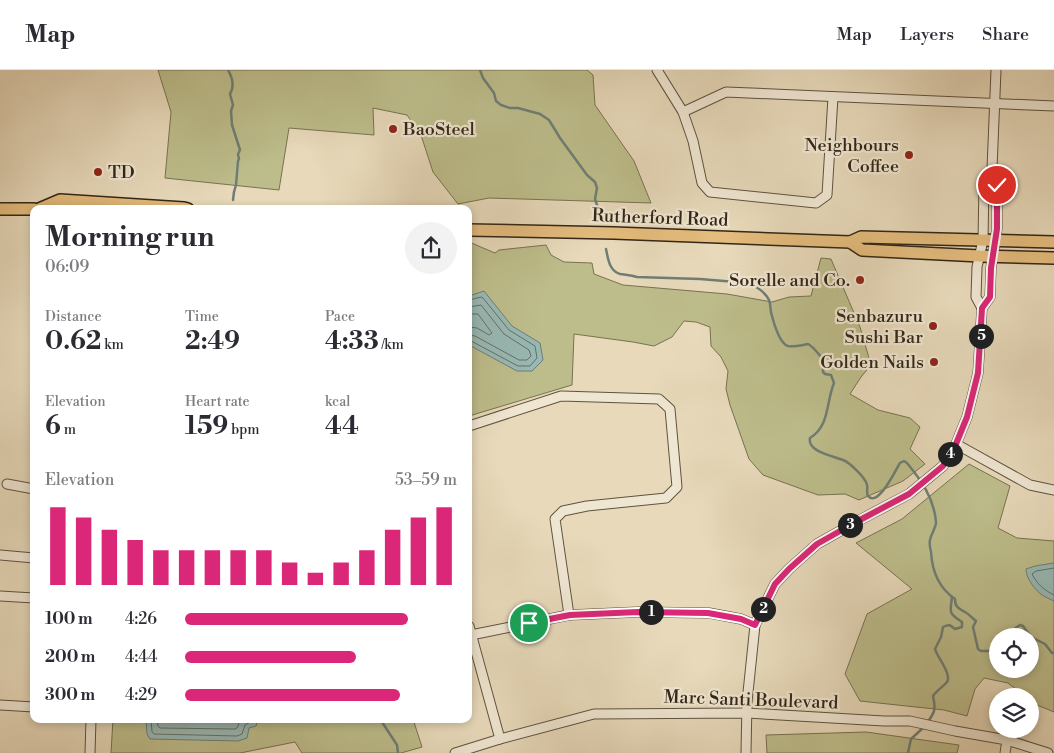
<!DOCTYPE html>
<meta charset="utf-8">
<style>
body{margin:0;font-family:"Libre Bodoni",serif;background:#f2f2f3;color:#2b2b33;height:100vh;display:flex;flex-direction:column;font-size:19px;white-space:nowrap}
*{box-sizing:border-box;margin:0}
p{font-size:16px;color:#7c7c81}
.icon{flex:none;width:28px;height:28px;fill:none;stroke:currentColor;stroke-width:2;stroke-linecap:round;stroke-linejoin:round}
.map{position:relative;flex:1;overflow:hidden}
.details{position:absolute;left:30px;top:135px;width:442px;height:518px;display:flex;flex-direction:column;background:#fff;border-radius:10px;box-shadow:0 2px 8px #0003}
.details>*{flex:none}
.buttons{position:absolute;left:989px;top:558px;display:grid;gap:10px}
.buttons a{display:grid;place-items:center;width:50px;height:50px;border-radius:50%;background:#fff;box-shadow:0 2px 8px #0003;font-size:25px}
.pin{position:absolute;display:grid;place-items:center;width:42px;height:42px;color:#fff;margin:-21px;border:2px solid #fff;border-radius:50%;box-shadow:0 1px 5px #0007}
.km{position:absolute;width:25px;height:25px;margin:-12px;border-radius:50%;background:#222;color:#fff;font-size:14px;line-height:25px;text-align:center}
.round{display:grid;place-items:center;flex:none;width:52px;height:52px;border-radius:26px;background:#f2f2f3}
.overview{display:flex;align-items:center;justify-content:space-between;height:85px;padding:0 15px}
h1{font-size:28px;font-weight:700;line-height:38px}
.metrics{display:grid;grid-template-columns:repeat(3,1fr);gap:8px;height:85px;padding:5px 15px}
.metrics div{display:grid;align-content:center}
.metrics b{font-size:25px;font-weight:700}
.metrics small{font-size:14px;font-weight:400}
.metrics p{font-size:14px}
.chart{height:140px;padding:10px 15px}
.chart p{display:flex;justify-content:space-between}
.chart svg{width:100%;height:90px;margin-top:5px;stroke:#db2777;stroke-width:6}
ul{padding:0 15px;list-style:none;font-size:16px}
li{display:grid;grid-template-columns:80px 60px 1fr;align-items:center;height:38px}
li i{height:12px;border-radius:6px;background:#db2777}
header{display:flex;align-items:center;gap:30px;box-sizing:border-box;height:70px;padding:0 25px;background:#fff;border-bottom:1px solid #e1e1e2}
header strong{font-size:24px}
nav{display:flex;gap:28px;margin-inline-start:auto;font-size:18px}
.map>svg:first-child{display:block}
.green{fill:#bdbd8b;stroke:#787250;fill-rule:evenodd}
.water{fill:#98b9b5;stroke:#6f7e75}
.lines{fill:none;stroke-linecap:round;stroke-linejoin:round}
.shore{stroke:#657066;stroke-width:1}
.stream{stroke:#6f7e75;stroke-width:2.5}
.minor-casing{stroke:#5f533f;stroke-width:11}
.major-casing{stroke:#322616;stroke-width:14}
.minor{stroke:#efe6d2;stroke-width:9}
.major{stroke:#e4bc7d;stroke-width:11}
.route-casing{stroke:#fff;stroke-width:10}
.route{stroke:#db2777;stroke-width:6}
.poi-dot{fill:#8f2418;stroke:#efe6d2;stroke-width:2}
.labels{text-anchor:middle;dominant-baseline:central;stroke-width:4.5;stroke-linejoin:round;paint-order:stroke}
.poi-label{font-size:18px;fill:#322616;stroke:#efe6d2;text-anchor:end}
.street-label{font-size:18px;fill:#322616;stroke:#efe6d2}
</style>
<header>
<strong>Map</strong>
<nav><a>Map</a><a>Layers</a><a>Share</a></nav>
</header>
<div class="map">
<svg width="1054" height="683" viewBox="0 0 1054 683">
<rect width="100%" height="100%" fill="#e7d9ba"/>
<filter id="stains"><feTurbulence type="fractalNoise" baseFrequency=".004" numOctaves="4"/><feColorMatrix values="0 0 0 0 .2 0 0 0 0 .09 0 0 0 0 .02 0 0 0 .5 -.17"/></filter>
<radialGradient id="worn" r=".72"><stop offset=".6" stop-color="#630" stop-opacity="0"/><stop offset="1" stop-color="#630" stop-opacity=".3"/></radialGradient>
<!-- green -->
<g class="green">
<polygon points="158,0 587,0 593,5 595,35 634,91 651,133 489,128 458,134 433,102 421,65 407,45 373,38 374,65 289,58 279,120 165,108 171,42"/>
<polygon points="469,172 495,183 499,180 546,175 551,185 564,192 592,193 594,204 623,215 727,224 772,232 789,227 811,226 821,188 831,189 860,257 871,295 861,307 850,324 878,340 910,348 920,357 910,379 925,394 903,411 859,430 845,424 818,425 763,405 749,389 730,335 726,319 728,301 721,287 711,276 710,257 696,252 684,251 672,267 654,276 633,272 574,264 572,315 469,346"/>
<path d="M969,394L1010,416L998,458L1017,468L1054,471V642L1037,635L1030,630V626H1025L1008,613L984,608L975,619L967,646L944,640L860,631L845,604L867,544L912,519L856,473L902,449ZM998,566H1030V599H998Z"/>
<polygon points="113,649 413,649 422,677 401,683 302,683 295,672 240,683 111,683"/>
<polygon points="866,662 959,675 957,683 767,683 766,665"/>
</g>
<!-- water -->
<g class="water">
<polygon points="484,221 512,256 540,273 543,290 532,301 517,301 469,275 469,226"/>
<path d="M1054,493V531C1050,529 1045,527 1042,525C1034,519 1026,508 1026,499L1035,496Z"/>
<polygon points="146,649 258,649 256,656 249,658 247,668 238,671 150,669 147,664"/>
</g>
<g class="lines">
<!-- shore -->
<g class="shore">
<polyline points="469,230 481,227 483,228 509,260 535,276 537,288 530,296 518,296 473,272 469,271"/>
<polyline points="469,237 481,235 504,264 529,280 531,286 527,290 519,290 475,266 469,265"/>
<polyline points="469,244 478,244 492,263 489,265 477,258 469,257"/>
<path d="M1054,498L1036,501L1032,504C1037,514 1044,520 1054,525"/>
<polyline points="151,649 152,662 154,664 237,666 242,664 245,655 252,651 253,649"/>
<polyline points="157,649 158,656 160,658 235,659 237,658 239,653 242,649"/>
<polyline points="165,649 167,650 230,652 233,649"/>
</g>
<!-- stream -->
<g class="stream">
<path d="M228,0C232,7 235,16 230,24L233,35L231,41L232,55L240,80L238,84L239,89L238,91L236,115L234,122L233,130"/>
<polyline points="480,0 483,8 494,23 496,31 501,35 510,38 518,38 540,44 549,50 560,68 587,105 595,112 597,118 595,129 599,141 600,149"/>
<path d="M606,179C608,188 609,201 620,204C626,205 631,205 637,207L700,209L748,213C755,215 766,223 769,230C771,235 770,241 772,246C774,254 780,274 788,276C794,277 802,275 808,274C814,277 818,284 823,289V302L825,304L831,305L834,313C826,332 830,356 810,368C807,382 834,386 843,390C849,392 866,408 867,415C868,418 866,423 868,426C878,438 896,399 900,393L904,391L907,393C921,410 934,428 936,452C936,458 931,464 930,470C929,474 930,478 931,482C932,500 939,518 955,529C955,537 958,538 965,542C969,544 972,548 976,551L973,557L978,579L981,581H991L998,575"/>
<polyline points="1004,566 1020,555 1023,556 1031,567 1045,574 1052,583 1054,583"/>
<polyline points="380,649 397,675 398,683"/>
<path d="M927,653C935,642 936,640 933,626C937,620 943,617 947,612C952,604 937,587 935,579L941,567L943,557C949,554 950,555 955,559L962,557V552C948,543 950,543 952,527"/>
<polyline points="908,683 911,669 924,657"/>
</g>
<!-- minor casing -->
<g class="minor-casing">
<g id="minor">
<polyline points="657,0 683,42 693,71 702,113 710,122 816,133 827,125 833,27"/>
<polyline points="683,42 726,22 1054,36"/>
<polyline points="982,238 976,227 977,197 983,170 984,114 992,99 996,0"/>
<polyline points="469,356 561,326 659,329 670,339 677,417 666,428 587,436 563,441 555,449 569,545"/>
<polyline points="956,374 1030,415 1054,420"/>
<polyline points="7,414 34,419"/>
<polyline points="0,485 34,488"/>
<polyline points="0,526 34,528"/>
<polyline points="469,556 500,669"/>
<polyline points="471,565 569,545 638,542 709,543 741,549 755,555"/>
<polyline points="0,635 34,637"/>
<polyline points="90,683 91,649"/>
<polyline points="455,683 500,669 594,644 747,643 884,651 910,651 955,661 1007,670 1048,683"/>
<polyline points="746,683 747,632 755,555 775,514 789,499 817,474 856,452 909,424 943,396 956,374 967,347 978,303 982,238 990,227 991,198 997,159 997,115 992,99"/>
<polyline points="1005,683 1007,670"/>
</g>
</g>
<!-- major casing -->
<g class="major-casing">
<g id="major">
<polyline points="0,139 34,139"/>
<polyline points="39,139 60,130 184,138 188,139"/>
<polyline points="469,160 614,163 850,172 861,167 1054,172"/>
<polyline points="850,172 862,180 980,186 1054,188"/>
</g>
</g>
<!-- minor -->
<use href="#minor" class="minor"/>
<!-- major -->
<use href="#major" class="major"/>
</g>
<g class="lines">
<!-- route casing -->
<g class="route-casing">
<polyline id="route" points="529,553 570,545 638,542 708,543 741,549 755,555 775,514 789,499 817,474 856,452 909,424 943,396 956,374 967,347 978,303 982,238 990,227 991,198 997,159 997,115"/>
</g>
<!-- route -->
<use href="#route" class="route"/>
</g>
<!-- markers -->
<g class="poi-dot">
<circle cx="393" cy="59" r="5"/>
<circle cx="909" cy="85" r="5"/>
<circle cx="98" cy="102" r="5"/>
<circle cx="860" cy="210" r="5"/>
<circle cx="933" cy="256" r="5"/>
<circle cx="934" cy="292" r="5"/>
</g>
<g class="labels">
<!-- poi labels -->
<g class="poi-label">
<text x="403" y="59" text-anchor="start">BaoSteel</text>
<text x="899" y="75">Neighbours<tspan x="899" dy="21">Coffee</tspan></text>
<text x="108" y="102" text-anchor="start">TD</text>
<text x="850" y="210">Sorelle and Co.</text>
<text x="923" y="246">Senbazuru<tspan x="923" dy="21">Sushi Bar</tspan></text>
<text x="924" y="292">Golden Nails</text>
</g>
<!-- street labels -->
<g class="street-label">
<text transform="translate(660 148) rotate(2)">Rutherford Road</text>
<text transform="translate(751 630) rotate(2)">Marc Santi Boulevard</text>
</g>
</g>
<rect width="100%" height="100%" filter="url(#stains)"/>
<rect width="100%" height="100%" fill="url(#worn)"/>
</svg>
<div class="buttons">
<a><svg class="icon" aria-label="locate" viewBox="0 0 24 24"><circle cx="12" cy="12" r="6"/><path d="M12 2v4M12 18v4M2 12h4M18 12h4"/></svg></a>
<a><svg class="icon" aria-label="layers" viewBox="0 0 24 24"><path d="M12 4l9 5-9 5-9-5zM3 14l9 5 9-5"/></svg></a>
</div>
<div class="pin" style="left:529px;top:553px;background:#1e9e55"><svg class="icon" aria-label="arrive" viewBox="0 0 24 24"><path d="M6 21V4h12l-3 4 3 4H6"/></svg></div>
<div class="pin" style="left:997px;top:115px;background:#d93025"><svg class="icon" aria-label="check" viewBox="0 0 24 24"><path d="M5 12l5 5 9-10"/></svg></div>
<b class="km" style="left:651px;top:542px">1</b>
<b class="km" style="left:763px;top:539px">2</b>
<b class="km" style="left:850px;top:455px">3</b>
<b class="km" style="left:950px;top:384px">4</b>
<b class="km" style="left:981px;top:266px">5</b>
<section class="details">
<div class="overview"><div><h1>Morning run</h1><p>06:09</p></div><a class="round"><svg class="icon" aria-label="share" viewBox="0 0 24 24"><path d="M12 15V3M7 8l5-5 5 5M5 13v7h14v-7"/></svg></a></div>
<div class="metrics">
<div><p>Distance</p><b>0.62<small> km</small></b></div>
<div><p>Time</p><b>2:49</b></div>
<div><p>Pace</p><b>4:33<small> /km</small></b></div>
</div>
<div class="metrics">
<div><p>Elevation</p><b>6<small> m</small></b></div>
<div><p>Heart rate</p><b>159<small> bpm</small></b></div>
<div><p>kcal</p><b>44</b></div>
</div>
<div class="chart"><p><span>Elevation</span>53–59 m</p>
<svg viewBox="0 0 160 44" preserveAspectRatio="none"><path d="M5 44V6M15 44V11M25 44V17M35 44V22M45 44V27M55 44V27M65 44V27M75 44V27M85 44V27M95 44V33M105 44V38M115 44V33M125 44V27M135 44V17M145 44V11M155 44V6"/></svg>
</div>
<ul>
<li><b>100 m</b>4:26<i style="width:82%"></i></li>
<li><b>200 m</b>4:44<i style="width:63%"></i></li>
<li><b>300 m</b>4:29<i style="width:79%"></i></li>
</ul>
</section>
</div>
